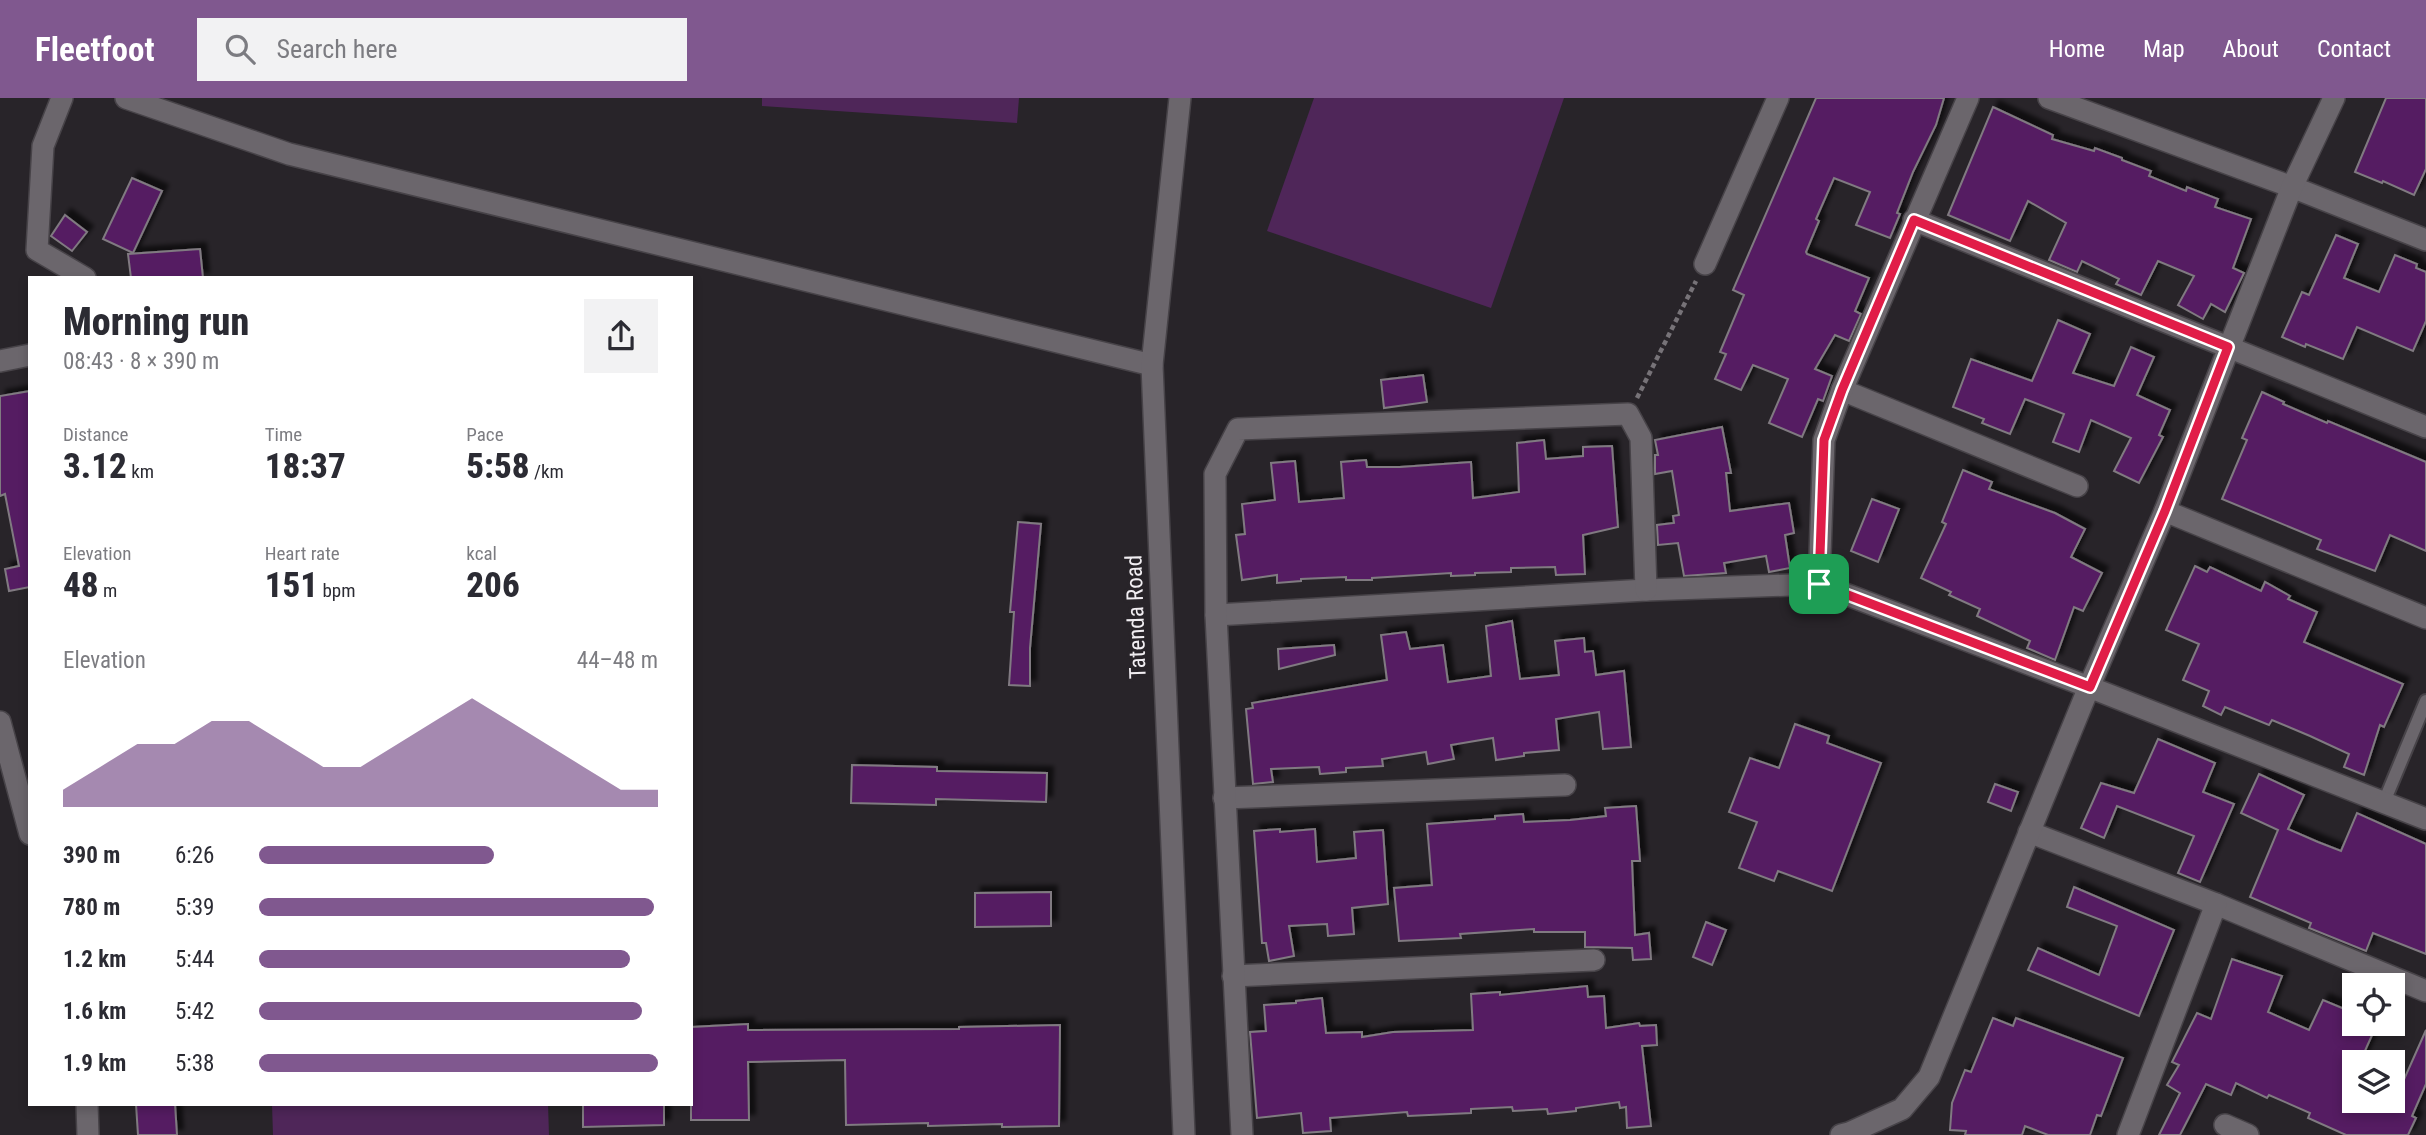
<!DOCTYPE html>
<meta charset="utf-8">
<style>
body{margin:0;font-family:"Roboto Condensed",sans-serif;background:#f2f2f3;color:#2b2b33;height:100vh;display:flex;flex-direction:column;font-size:26px;white-space:nowrap}
*{box-sizing:border-box;margin:0}
p{font-size:23px;color:#7c7c81}
.icon{flex:none;width:38px;height:38px;fill:none;stroke:currentColor;stroke-width:2;stroke-linecap:round;stroke-linejoin:round}
.map{position:relative;flex:1;overflow:hidden}
.side{position:absolute;left:28px;top:178px;width:665px;height:830px;display:flex;flex-direction:column;background:#fff;border-radius:0px;box-shadow:0 4px 10px #0003}
.side>*{flex:none}
.tools{position:absolute;left:2342px;top:875px;display:grid;gap:14px}
.tools a{display:grid;place-items:center;width:63px;height:63px;border-radius:0px;background:#fff;box-shadow:0 4px 10px #0003;font-size:35px}
.pin{position:absolute;display:grid;place-items:center;width:60px;height:60px;color:#fff;margin:-30px;border-radius:14px;box-shadow:0 4px 10px #0006}
.round{display:grid;place-items:center;flex:none;width:74px;height:74px;border-radius:0px;background:#f2f2f3}
.summary{display:flex;align-items:center;justify-content:space-between;height:119px;padding:0 35px}
h1{font-size:38px;font-weight:800;line-height:52px}
.figures{display:grid;grid-template-columns:repeat(3,1fr);gap:10px;height:119px;padding:7px 35px}
.figures div{display:grid;align-content:center}
.figures b{font-size:35px;font-weight:800}
.figures small{font-size:19px;font-weight:400}
.figures p{font-size:19px}
.chart{height:196px;padding:14px 35px}
.chart p{display:flex;justify-content:space-between}
.chart svg{width:100%;height:126px;margin-top:7px;fill:#80588f;opacity:.7}
ul{padding:0 35px;list-style:none;font-size:23px}
li{display:grid;grid-template-columns:112px 84px 1fr;align-items:center;height:52px}
li i{height:18px;border-radius:9px;background:#80588f}
header{display:flex;align-items:center;gap:42px;box-sizing:border-box;height:98px;padding:0 35px;background:#80588f;color:#fff}
header strong{font-size:33px}
nav{display:flex;gap:38px;margin-inline-start:auto;font-size:24px}
.search{width:490px;height:63px;background:#f2f2f3;display:flex;align-items:center;gap:18px;box-sizing:border-box;padding:0 24px;border-radius:0px;color:#7c7c81;font-size:26px}
.map>svg:first-child{display:block}
.green{fill:#4f2659}
.building{fill:#551d62;stroke:#807a81;stroke-width:2;filter:url(#shadow)}
.lines{fill:none;stroke-linecap:round;stroke-linejoin:round}
.service-casing{stroke:#474348;stroke-width:16}
.minor-casing{stroke:#474348;stroke-width:24}
.tertiary-casing{stroke:#474348;stroke-width:24}
.path{stroke:#777378;stroke-width:4.5;stroke-dasharray:5 3.5;stroke-linecap:butt}
.service{stroke:#6b666c;stroke-width:12}
.minor{stroke:#6b666c;stroke-width:21}
.tertiary{stroke:#6b666c;stroke-width:21}
.route-casing{stroke:#fff;stroke-width:14}
.route{stroke:#e11d48;stroke-width:9}
.labels{text-anchor:middle;dominant-baseline:central;stroke-width:6;stroke-linejoin:round;paint-order:stroke}
.street-label{font-size:23px;fill:#f1eef2;stroke:#282429}
</style>
<header>
<strong>Fleetfoot</strong>
<div class="search"><svg class="icon" aria-label="search" viewBox="0 0 24 24"><circle cx="10" cy="10" r="6"/><path d="M15 15l6 6"/></svg>Search here</div>
<nav><a>Home</a><a>Map</a><a>About</a><a>Contact</a></nav>
</header>
<div class="map">
<svg width="2426" height="1037" viewBox="0 0 2426 1037">
<defs>
<filter id="shadow"><feDropShadow dx="6" dy="-6" stdDeviation="2" flood-color="#0009"/></filter>
</defs>
<rect width="100%" height="100%" fill="#282429"/>
<!-- green -->
<g class="green">
<polygon points="762,0 1019,0 1017,25 762,8"/>
<polygon points="1314,0 1564,0 1491,210 1267,133"/>
<polygon points="272,1006 548,1006 549,1037 273,1037"/>
</g>
<!-- building -->
<g class="building">
<polygon points="1816,0 1944,0 1936,27 1913,74 1897,115 1900,116 1890,140 1856,127 1870,94 1834,80 1816,121 1819,123 1806,154 1807,156 1869,180 1855,213 1861,216 1849,243 1835,237 1815,271 1832,278 1823,303 1818,301 1802,339 1769,325 1788,281 1753,267 1741,292 1715,281 1726,256 1720,254 1744,197 1733,192"/>
<polygon points="2386,0 2426,0 2426,71 2414,97 2383,83 2382,85 2355,74"/>
<polygon points="1993,9 2053,37 2052,41 2094,53 2095,50 2122,60 2122,62 2151,73 2149,78 2186,93 2187,89 2218,101 2215,109 2251,121 2233,170 2244,175 2225,214 2211,206 2203,221 2178,207 2194,178 2158,163 2141,197 2116,186 2119,181 2082,163 2077,174 2049,162 2066,125 2028,103 2010,143 1948,117"/>
<polygon points="132,80 162,93 133,155 103,141"/>
<polygon points="65,117 87,134 72,153 51,138"/>
<polygon points="2336,137 2358,146 2344,180 2379,194 2395,157 2417,166 2416,170 2426,174 2426,223 2413,253 2357,229 2343,261 2306,246 2305,249 2282,239 2302,194 2309,197"/>
<polygon points="200,151 203,180 131,180 128,156"/>
<polygon points="2058,222 2090,236 2073,275 2114,288 2131,249 2154,259 2137,297 2170,312 2159,337 2163,339 2139,385 2114,373 2131,340 2091,322 2079,354 2053,344 2064,316 2025,301 2010,336 1982,325 1984,321 1953,309 1971,261 2032,283"/>
<polygon points="1423,277 1427,304 1384,310 1381,282"/>
<polygon points="30,293 30,489 9,493 5,471 19,468 5,396 0,398 0,298"/>
<polygon points="2262,294 2284,304 2283,306 2327,325 2328,323 2426,364 2426,453 2390,437 2375,473 2317,451 2321,442 2222,401 2247,342 2242,340"/>
<polygon points="1722,329 1731,375 1726,375 1730,413 1789,405 1794,435 1785,437 1790,470 1769,474 1766,458 1724,465 1726,475 1684,478 1678,445 1658,447 1657,427 1674,425 1673,418 1679,417 1672,373 1655,376 1655,357 1658,357 1655,342"/>
<polygon points="1544,342 1546,361 1583,358 1583,349 1612,348 1618,429 1583,437 1585,476 1556,477 1555,469 1511,470 1511,474 1475,475 1475,477 1451,478 1451,475 1372,480 1372,482 1346,482 1346,479 1301,481 1301,483 1277,485 1277,477 1242,482 1236,437 1245,436 1242,406 1275,402 1271,365 1295,363 1299,404 1344,400 1341,364 1366,362 1367,369 1400,369 1471,364 1473,400 1519,394 1517,345"/>
<polygon points="1963,372 1992,384 1989,391 2055,415 2085,431 2071,459 2102,475 2083,513 2074,509 2055,562 2027,550 2030,543 1977,518 1980,511 1949,497 1951,494 1921,480 1946,426 1942,424"/>
<polygon points="1872,401 1899,411 1878,464 1851,453"/>
<polygon points="1018,424 1041,426 1030,550 1030,588 1009,587 1014,514 1010,514"/>
<polygon points="2195,468 2207,474 2210,469 2261,493 2265,484 2290,498 2288,501 2317,514 2304,544 2403,586 2384,629 2380,627 2364,677 2344,669 2349,656 2310,638 2272,622 2269,627 2225,609 2221,617 2203,608 2209,593 2183,582 2199,546 2166,532"/>
<polygon points="1512,523 1520,581 1559,577 1555,543 1584,540 1585,554 1593,553 1596,577 1624,573 1631,649 1603,651 1599,614 1556,621 1559,652 1524,655 1524,658 1496,662 1493,640 1451,647 1454,661 1428,666 1426,654 1382,661 1383,668 1346,670 1346,674 1320,676 1319,669 1271,671 1273,684 1253,686 1246,611 1253,610 1252,605 1387,582 1381,537 1406,534 1410,551 1443,547 1448,584 1491,578 1486,528"/>
<polygon points="1334,547 1335,557 1279,571 1278,551"/>
<polygon points="1795,626 1829,638 1827,645 1881,665 1832,793 1778,773 1774,783 1739,770 1757,724 1729,714 1750,660 1779,670"/>
<polygon points="2158,641 2215,665 2203,694 2234,706 2200,784 2178,775 2194,738 2117,708 2104,740 2081,730 2101,685 2134,695"/>
<polygon points="852,667 937,669 937,673 1047,675 1046,704 936,701 936,707 851,705"/>
<polygon points="2259,676 2304,697 2288,731 2318,744 2341,753 2357,715 2426,746 2426,856 2373,835 2366,853 2309,830 2311,825 2250,799 2278,732 2241,715"/>
<polygon points="1995,686 2018,694 2011,713 1988,704"/>
<polygon points="1636,708 1640,763 1632,763 1635,837 1649,835 1651,861 1633,862 1632,850 1585,849 1585,834 1534,834 1534,831 1460,836 1461,840 1399,843 1394,790 1432,787 1427,726 1495,721 1495,718 1523,716 1524,724 1570,722 1606,718 1605,710"/>
<polygon points="1280,731 1280,734 1315,731 1317,764 1356,760 1354,734 1383,732 1388,806 1352,810 1354,836 1328,838 1327,826 1289,828 1294,858 1269,863 1266,845 1262,845 1254,733"/>
<polygon points="2074,789 2174,832 2139,918 2028,872 2038,850 2099,877 2117,828 2067,809"/>
<polygon points="1051,794 1051,828 975,829 975,795"/>
<polygon points="1706,824 1726,832 1712,867 1693,859"/>
<polygon points="2232,861 2282,878 2268,914 2309,932 2323,902 2354,915 2354,926 2377,926 2360,964 2354,964 2354,984 2348,997 2354,999 2354,1003 2364,1003 2390,1013 2426,932 2426,986 2412,1018 2416,1020 2408,1037 2346,1037 2308,1020 2310,1015 2269,997 2267,1000 2236,985 2231,997 2206,986 2180,1037 2159,1037 2180,995 2167,987 2179,967 2172,964 2197,915 2211,921"/>
<polygon points="1587,888 1588,899 1604,898 1606,930 1639,925 1640,928 1656,927 1657,947 1642,948 1651,1028 1627,1030 1626,1009 1620,1010 1619,1004 1576,1010 1576,1013 1548,1016 1547,1011 1513,1013 1512,1009 1471,1011 1471,1015 1408,1018 1407,1014 1330,1020 1331,1033 1303,1035 1301,1015 1257,1020 1250,934 1266,933 1264,907 1296,905 1296,903 1322,900 1326,935 1362,934 1362,939 1393,934 1473,932 1471,896 1500,894 1500,897"/>
<polygon points="1993,920 2013,928 2016,920 2123,960 2101,1018 2097,1017 2090,1037 2048,1037 2025,1028 2022,1037 1965,1037 1966,1033 1950,1032 1952,1005 1965,972 1971,974"/>
<polygon points="748,926 748,932 959,931 959,929 1060,927 1059,1028 1002,1029 1002,1026 928,1028 928,1025 846,1027 845,962 748,964 749,1022 691,1022 691,929"/>
<polygon points="136,1006 175,1006 177,1037 138,1037"/>
<polygon points="583,1006 664,1006 664,1027 583,1029"/>
</g>
<g class="lines">
<!-- service casing -->
<g class="service-casing">
<polyline id="service" points="2384,704 2426,603"/>
</g>
<!-- minor casing -->
<g class="minor-casing">
<g id="minor">
<polyline points="62,0 43,48 37,152 85,180"/>
<polyline points="2049,0 2292,89 2426,142"/>
<polyline points="1914,122 2426,329"/>
<polyline points="1705,166 1778,0"/>
<polyline points="0,263 30,257"/>
<polyline points="1842,292 2077,388"/>
<polyline points="2165,413 2426,520"/>
<polyline points="1819,486 1824,342 1842,292 1968,0"/>
<polyline points="1216,517 1646,492 1819,486 2089,589 2426,721"/>
<polyline points="0,624 30,736"/>
<polyline points="1224,700 1565,687"/>
<polyline points="2029,734 2216,806 2426,893"/>
<polyline points="1233,878 1594,862"/>
<polyline points="87,1006 88,1037"/>
<polyline points="2225,1027 2248,1037"/>
<polyline points="1242,1037 1216,517 1215,376 1238,331 1628,316 1641,340 1646,492"/>
<polyline points="1841,1037 1849,1035 1902,1011 1929,979 2089,589 2165,413 2292,89 2334,0"/>
<polyline points="2128,1037 2216,806"/>
</g>
</g>
<!-- tertiary casing -->
<g class="tertiary-casing">
<g id="tertiary">
<polyline points="126,0 289,56 1152,267"/>
<polyline points="1180,0 1152,267 1184,1037"/>
</g>
</g>
<!-- path -->
<polyline class="path" points="1637,300 1696,183"/>
<!-- service -->
<use href="#service" class="service"/>
<!-- minor -->
<use href="#minor" class="minor"/>
<!-- tertiary -->
<use href="#tertiary" class="tertiary"/>
</g>
<g class="lines">
<!-- route casing -->
<g class="route-casing">
<polygon id="route" points="1914,122 2228,249 2165,413 2090,589 1819,486 1824,342 1842,292"/>
</g>
<!-- route -->
<use href="#route" class="route"/>
</g>
<g class="labels">
<!-- street labels -->
<g class="street-label">
<text transform="translate(1136 519) rotate(-92)">Tatenda Road</text>
</g>
</g>
</svg>
<div class="tools">
<a><svg class="icon" aria-label="locate" viewBox="0 0 24 24"><circle cx="12" cy="12" r="6"/><path d="M12 2v4M12 18v4M2 12h4M18 12h4"/></svg></a>
<a><svg class="icon" aria-label="layers" viewBox="0 0 24 24"><path d="M12 4l9 5-9 5-9-5zM3 14l9 5 9-5"/></svg></a>
</div>
<div class="pin" style="left:1819px;top:486px;background:#1e9e55"><svg class="icon" aria-label="arrive" viewBox="0 0 24 24"><path d="M6 21V4h12l-3 4 3 4H6"/></svg></div>
<section class="side">
<div class="summary"><div><h1>Morning run</h1><p>08:43 · 8 × 390 m</p></div><a class="round"><svg class="icon" aria-label="share" viewBox="0 0 24 24"><path d="M12 15V3M7 8l5-5 5 5M5 13v7h14v-7"/></svg></a></div>
<div class="figures">
<div><p>Distance</p><b>3.12<small> km</small></b></div>
<div><p>Time</p><b>18:37</b></div>
<div><p>Pace</p><b>5:58<small> /km</small></b></div>
</div>
<div class="figures">
<div><p>Elevation</p><b>48<small> m</small></b></div>
<div><p>Heart rate</p><b>151<small> bpm</small></b></div>
<div><p>kcal</p><b>206</b></div>
</div>
<div class="chart"><p><span>Elevation</span>44–48 m</p>
<svg viewBox="0 0 160 44" preserveAspectRatio="none"><path d="M0 44V38L10 30L20 22L30 22L40 14L50 14L60 22L70 30L80 30L90 22L100 14L110 6L120 14L130 22L140 30L150 38L160 38V44z"/></svg>
</div>
<ul>
<li><b>390 m</b>6:26<i style="width:59%"></i></li>
<li><b>780 m</b>5:39<i style="width:99%"></i></li>
<li><b>1.2 km</b>5:44<i style="width:93%"></i></li>
<li><b>1.6 km</b>5:42<i style="width:96%"></i></li>
<li><b>1.9 km</b>5:38<i style="width:100%"></i></li>
</ul>
</section>
</div>
